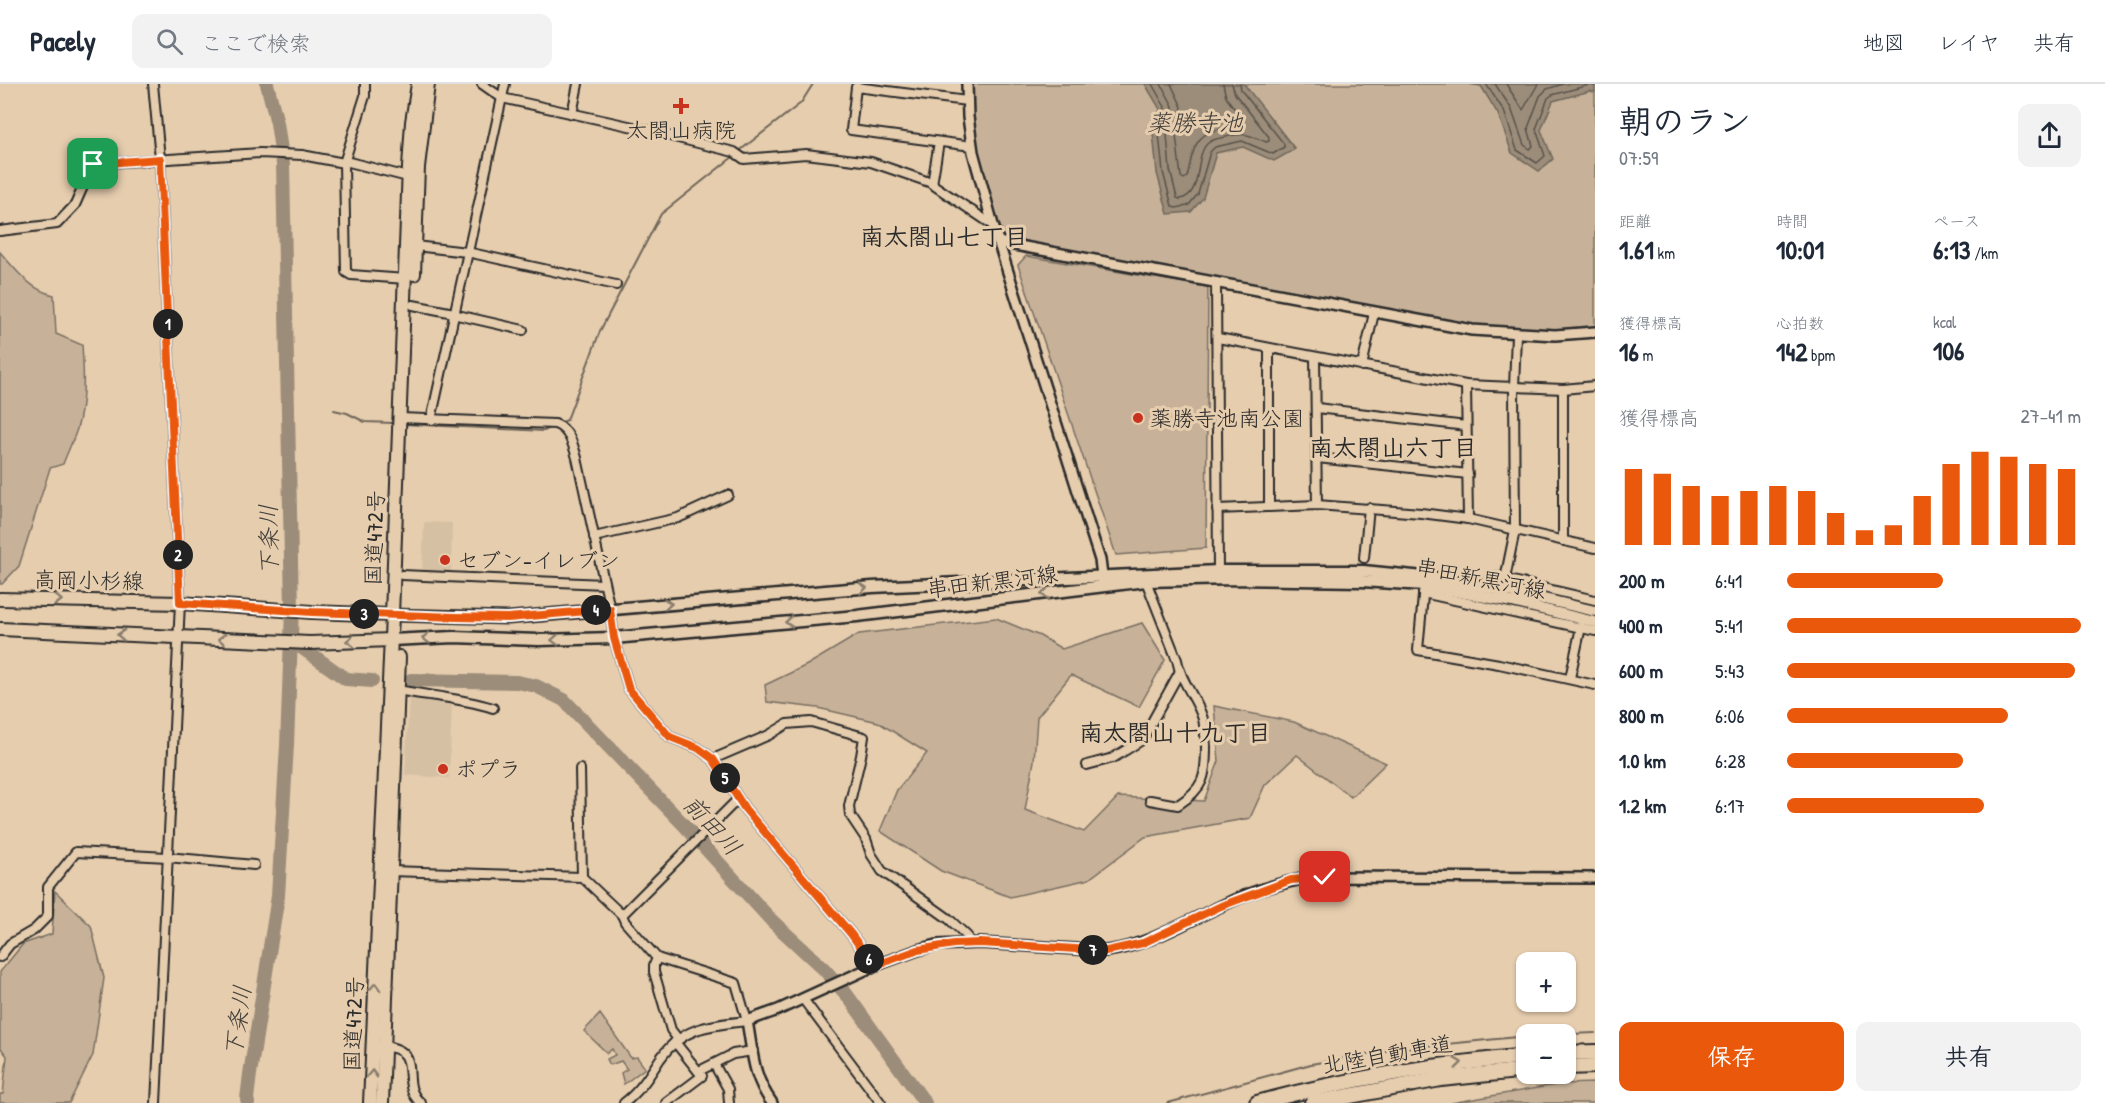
<!DOCTYPE html>
<html lang="ja">
<meta charset="utf-8">
<style>
body{margin:0;font-family:"Patrick Hand","Klee One",sans-serif;background:#f2f2f3;color:#1f2937;height:100vh;display:flex;flex-direction:column;font-size:22px;white-space:nowrap}
*{box-sizing:border-box;margin:0}
p{font-size:20px;color:#747a83}
.icon{flex:none;width:33px;height:33px;fill:none;stroke:currentColor;stroke-width:2;stroke-linecap:round;stroke-linejoin:round}
.map{position:relative;flex:1;overflow:hidden}
.details{display:flex;flex-direction:column;background:#fff;width:510px}
.details>*{flex:none}
.buttons{position:absolute;left:1516px;top:868px;display:grid;gap:12px}
.buttons a{display:grid;place-items:center;width:60px;height:60px;border-radius:12px;background:#fff;box-shadow:0 2px 4px #0004;font-size:30px}
.pin{position:absolute;display:grid;place-items:center;width:51px;height:51px;color:#fff;margin:-26px;border-radius:12px;box-shadow:0 3px 9px #0006}
.km{position:absolute;width:30px;height:30px;margin:-15px;border-radius:50%;background:#222;color:#fff;font-size:16px;line-height:30px;text-align:center}
.round{display:grid;place-items:center;flex:none;width:63px;height:63px;border-radius:12px;background:#f2f2f3}
.head{display:flex;align-items:center;justify-content:space-between;height:102px;padding:0 24px}
h1{font-size:33px;font-weight:700;line-height:45px}
.metrics{display:grid;grid-template-columns:repeat(3,1fr);gap:9px;height:102px;padding:6px 24px}
.metrics div{display:grid;align-content:center}
.metrics b{font-size:26px;font-weight:700}
.metrics small{font-size:16px;font-weight:400}
.metrics p{font-size:16px}
.chart{height:168px;padding:12px 24px}
.chart p{display:flex;justify-content:space-between}
.chart svg{width:100%;height:108px;margin-top:6px;stroke:#ea580c;stroke-width:6}
.primary-button{display:flex;gap:12px;margin-top:auto;padding:12px 24px}
.primary-button a{flex:1;height:69px;border-radius:12px;background:#ea580c;color:#fff;font-size:24px;font-weight:700;line-height:69px;text-align:center}
.primary-button a+a{background:#f2f2f3;color:#1f2937}
ul{padding:0 24px;list-style:none;font-size:20px}
li{display:grid;grid-template-columns:96px 72px 1fr;align-items:center;height:45px}
li i{height:15px;border-radius:8px;background:#ea580c}
header{display:flex;align-items:center;gap:36px;box-sizing:border-box;height:84px;padding:0 30px;background:#fff;border-bottom:2px solid #e0e1e3}
header strong{font-size:28px}
nav{display:flex;gap:33px;margin-inline-start:auto;font-size:21px}
.search{width:420px;height:54px;background:#f2f2f3;display:flex;align-items:center;gap:15px;box-sizing:border-box;padding:0 21px;border-radius:12px;color:#747a83;font-size:22px}
main{display:flex;flex:1;min-height:0}
.map>svg:first-child{display:block}
.built{fill:#d6c0a3}
.green{fill:#c7b299;stroke:#796e62;stroke-width:1.5}
.water{fill:#9c8d7a;stroke:#6f665a;stroke-width:1.5}
.lines{fill:none;stroke-linecap:round;stroke-linejoin:round}
.shore{stroke:#58524b;stroke-width:1.5}
.stream{stroke:#6f665a;stroke-width:2}
.river{stroke:#9c8d7a;stroke-width:14}
.minor-casing{stroke:#2b2b2b;stroke-width:12}
.tertiary-casing{stroke:#2b2b2b;stroke-width:14}
.secondary-casing{stroke:#2b2b2b;stroke-width:15}
.primary-casing{stroke:#2b2b2b;stroke-width:16}
.trunk-casing{stroke:#2b2b2b;stroke-width:16}
.motorway-casing{stroke:#2b2b2b;stroke-width:18}
.minor{stroke:#e6cdae;stroke-width:8}
.tertiary{stroke:#e6cdae;stroke-width:9}
.secondary{stroke:#e6cdae;stroke-width:10}
.primary{stroke:#e6cdae;stroke-width:12}
.trunk{stroke:#e6cdae;stroke-width:12}
.motorway{stroke:#e6cdae;stroke-width:14}
.oneway{stroke:#887c6c}
.route-casing{stroke:#fff;stroke-width:12}
.route{stroke:#ea580c;stroke-width:8}
.poi-dot{fill:#c8321e;stroke:#e6cdae;stroke-width:2}
.labels{text-anchor:middle;dominant-baseline:central;stroke-width:6;stroke-linejoin:round;paint-order:stroke}
.poi-label{font-size:22px;fill:#2b2b2b;stroke:#e6cdae;text-anchor:start}
.street-label{font-size:22px;fill:#2b2b2b;stroke:#e6cdae}
.water-label{font-size:24px;font-style:italic;fill:#423f3b;stroke:#e6cdae}
.neighbourhood-label{font-size:24px;font-weight:bold;fill:#2b2b2b;stroke:#e6cdae}
</style>
<header>
<strong>Pacely</strong>
<div class="search"><svg class="icon" aria-label="search" viewBox="0 0 24 24"><circle cx="10" cy="10" r="6"/><path d="M15 15l6 6"/></svg>ここで検索</div>
<nav><a>地図</a><a>レイヤ</a><a>共有</a></nav>
</header>
<main>
<div class="map">
<svg width="1595" height="1019" viewBox="0 0 1595 1019">
<rect width="100%" height="100%" fill="#e6cdae"/>
<filter id="ink" filterUnits="userSpaceOnUse"><feTurbulence type="fractalNoise" baseFrequency=".0167" numOctaves="2"/><feDisplacementMap in="SourceGraphic" scale="12" xChannelSelector="R" yChannelSelector="G"/><feConvolveMatrix kernelMatrix="1 2 1 2 8 2 1 2 1" color-interpolation-filters="sRGB"/></filter>
<g filter="url(#ink)">
<!-- built -->
<g class="built">
<polygon points="424,438 452,439 451,490 422,489"/>
<polygon points="409,612 452,619 449,694 405,691"/>
</g>
<!-- green -->
<g class="green">
<polygon points="968,0 1595,0 1595,248 1512,251 999,158 974,71"/>
<path d="M0,168C15,185 31,207 54,211L56,250L82,261C84,289 85,318 77,345C73,357 67,369 63,380L50,384L19,482L2,500H0Z"/>
<polygon points="1026,172 1208,203 1206,464 1116,471 1018,181"/>
<polygon points="996,534 1040,552 1062,565 1142,539 1165,576 1139,623 1071,591 1037,633 1034,677 1025,726 1084,748 1118,713 1204,717 1219,677 1214,622 1294,638 1386,679 1351,713 1297,671 1265,701 1250,734 1145,753 1089,795 1010,813 941,787 880,747 897,706 927,669 878,638 818,624 767,618 765,601 807,581 859,550"/>
<polygon points="55,807 91,842 104,894 93,971 69,1019 0,1019 0,1010 3,1010 7,972 0,963 0,888 23,860 52,850"/>
<polygon points="600,930 631,974 637,973 645,984 624,1000 621,989 627,985 621,977 610,981 607,975 615,971 612,965 607,969 584,947"/>
<polygon points="1595,999 1595,1019 1451,1019 1561,1000"/>
</g>
<!-- water -->
<g class="water">
<polygon points="1145,0 1244,0 1295,65 1274,77 1243,63 1216,69 1203,114 1191,128 1168,130 1157,89 1153,49 1160,25"/>
<polygon points="1468,0 1595,0 1595,8 1590,7 1553,17 1541,46 1553,75 1539,87 1512,69 1498,30 1481,2"/>
</g>
<g class="lines">
<!-- shore -->
<g class="shore">
<polyline points="1152,0 1165,23 1159,50 1163,88 1172,122 1175,124 1188,122 1198,110 1210,68 1215,63 1242,57 1273,70 1284,63 1284,60 1241,6 1240,0"/>
<path d="M1161,0L1173,22L1167,51L1170,86L1177,114L1180,115C1204,111 1193,72 1208,59C1212,55 1220,54 1226,53C1245,48 1249,51 1266,58L1269,57V53L1235,10L1232,0"/>
<path d="M1171,0L1182,23L1176,51L1181,93L1184,95L1187,93C1192,73 1193,51 1216,46C1225,44 1236,42 1244,38L1226,13L1223,0"/>
<polyline points="1486,0 1504,27 1517,66 1537,79 1545,72 1536,45 1548,14 1552,11 1589,1 1595,2"/>
<polyline points="1495,0 1511,24 1524,61 1530,65 1533,62 1528,44 1540,12 1547,5 1563,0"/>
<polyline points="1506,0 1523,26 1538,0"/>
</g>
<!-- stream -->
<g class="stream">
<polyline points="738,68 801,19 813,0"/>
<polyline points="334,326 347,329 365,338 394,339"/>
<polyline points="560,339 567,336 600,247 661,130 734,72"/>
<polyline points="403,340 544,347 552,343"/>
<polyline points="1545,951 1595,949"/>
<polyline points="1168,1019 1311,980 1397,965 1527,952"/>
</g>
<!-- river -->
<g class="river">
<polyline points="291,556 346,595 372,597"/>
<polyline points="411,596 517,598 536,602 564,616 686,743 772,837 823,884 847,911 925,1019"/>
<polyline points="248,1019 247,1015 250,990 278,812 287,661 292,525 283,80 277,39 267,0"/>
</g>
<!-- minor casing -->
<g class="minor-casing">
<g id="minor">
<polyline points="153,0 160,75 180,519 156,1019"/>
<polyline points="365,0 365,12 344,79 346,188 351,191 406,195"/>
<polyline points="482,0 502,14 638,44 734,68 744,75 806,70 871,78 929,98 993,141"/>
<polyline points="967,17 856,3 851,46 972,62"/>
<polyline points="572,30 578,0"/>
<polyline points="345,77 408,93"/>
<polyline points="932,100 939,58"/>
<polyline points="0,147 57,140 75,121 93,80 260,69 302,71 344,79"/>
<polyline points="415,162 467,168 616,201"/>
<polyline points="1216,199 1218,487"/>
<polyline points="413,221 454,229"/>
<polyline points="453,230 523,246"/>
<polyline points="1218,254 1466,301 1563,305 1595,302"/>
<polyline points="1269,265 1269,423"/>
<polyline points="1315,273 1317,421"/>
<polyline points="1362,282 1374,229"/>
<polyline points="1466,301 1468,435"/>
<polyline points="1563,305 1563,457"/>
<polyline points="1317,324 1466,342"/>
<path d="M400,334L555,340C569,345 573,360 577,374L610,525L614,554L629,605L670,653L698,664L713,675L745,725L851,850L874,882"/>
<polyline points="431,336 505,0"/>
<polyline points="1317,374 1468,390"/>
<polyline points="1217,425 1317,421 1421,429 1468,435 1595,464"/>
<polyline points="594,453 678,434 728,411"/>
<polyline points="1364,474 1369,424"/>
<polyline points="402,491 604,500"/>
<polyline points="1491,492 1595,516"/>
<polyline points="1505,495 1515,446 1514,304 1516,250"/>
<path d="M1146,497L1177,576C1181,599 1197,614 1203,635C1205,644 1205,654 1206,663C1206,693 1204,704 1178,721L1150,716"/>
<polyline points="1424,501 1418,566 1499,580 1595,601"/>
<polyline points="1423,509 1595,547"/>
<polyline points="1570,594 1581,543"/>
<path d="M397,606C429,612 462,614 493,624"/>
<polyline points="713,675 769,651 787,640 811,638 864,653 861,672 849,722 850,731 866,755 871,770 882,787 949,835 967,852 969,859"/>
<polyline points="1087,681 1113,674 1142,656 1179,589"/>
<polyline points="580,685 582,793"/>
<polyline points="390,787 582,793 622,831 625,838 657,874 654,881 654,888 671,946 678,955"/>
<polyline points="622,831 738,715"/>
<polyline points="0,873 10,860 34,846 48,832 48,803 76,768 167,773 254,781"/>
<polyline points="803,915 881,1019"/>
<path d="M381,962C428,965 396,999 421,1019"/>
<polyline points="714,980 728,1005 729,1019"/>
<polyline points="699,987 733,970 753,967"/>
<path d="M624,1019C640,1007 649,992 660,975C683,942 711,941 747,937L736,899L657,874"/>
<polyline points="666,1019 702,992 675,958"/>
</g>
</g>
<!-- tertiary casing -->
<g class="tertiary-casing">
<g id="tertiary">
<polyline points="967,0 968,33 973,68 993,141 1100,476 1103,499"/>
<polyline points="998,158 1472,246 1555,251 1595,248"/>
<path d="M772,1019C752,991 753,969 747,937L778,926L874,882L918,866L937,861L980,859L1107,867C1148,861 1182,840 1219,823C1248,809 1281,798 1313,793L1595,794"/>
</g>
</g>
<!-- secondary casing -->
<g class="secondary-casing">
<g id="secondary">
<polyline points="392,531 508,534 872,503 1218,487 1363,487 1434,494 1514,508 1595,527"/>
<polyline points="391,556 454,553 539,556 614,554 857,532 1146,497 1234,495 1362,497 1424,501 1512,518 1595,538"/>
</g>
</g>
<!-- primary casing -->
<g class="primary-casing">
<g id="primary">
<polyline points="0,515 180,519 312,528 392,531"/>
<polyline points="0,545 310,559 391,556"/>
</g>
</g>
<!-- trunk casing -->
<g class="trunk-casing">
<g id="trunk">
<polyline points="414,190 418,83 428,0"/>
<polyline points="370,1019 392,531 409,83 412,38 418,0"/>
<polyline points="382,1019 399,573"/>
</g>
</g>
<!-- motorway casing -->
<g class="motorway-casing">
<g id="motorway">
<polyline points="1566,969 1595,968"/>
<polyline points="1566,983 1595,982"/>
<path d="M1257,1019C1346,995 1435,980 1527,972"/>
<polyline points="1312,1019 1441,995 1527,986"/>
</g>
</g>
<!-- minor -->
<use href="#minor" class="minor"/>
<!-- tertiary -->
<use href="#tertiary" class="tertiary"/>
<!-- secondary -->
<use href="#secondary" class="secondary"/>
<!-- primary -->
<use href="#primary" class="primary"/>
<!-- trunk -->
<use href="#trunk" class="trunk"/>
<!-- motorway -->
<use href="#motorway" class="motorway"/>
</g>
<!-- one-way arrows -->
<defs><path id="oneway-chevron" d="M-2-3.5L2.5 0L-2 3.5" fill="none" stroke-width="1.6" stroke-linecap="round" stroke-linejoin="round" transform="scale(1.5)"/></defs>
<g class="oneway">
<use href="#oneway-chevron" transform="translate(863 504) rotate(-5)"/>
<use href="#oneway-chevron" transform="translate(1045 510) rotate(172)"/>
<use href="#oneway-chevron" transform="translate(58 516) rotate(1)"/>
<use href="#oneway-chevron" transform="translate(668 520) rotate(-5)"/>
<use href="#oneway-chevron" transform="translate(789 538) rotate(175)"/>
<use href="#oneway-chevron" transform="translate(121 551) rotate(-177)"/>
<use href="#oneway-chevron" transform="translate(426 554) rotate(178)"/>
<use href="#oneway-chevron" transform="translate(222 555) rotate(-178)"/>
<use href="#oneway-chevron" transform="translate(555 556) rotate(178)"/>
<use href="#oneway-chevron" transform="translate(350 557) rotate(178)"/>
<use href="#oneway-chevron" transform="translate(375 903) rotate(-88)"/>
<use href="#oneway-chevron" transform="translate(1458 979) rotate(-7)"/>
<use href="#oneway-chevron" transform="translate(372 990) rotate(-87)"/>
</g>
</g>
<g class="lines" filter="url(#ink)">
<!-- route casing -->
<g class="route-casing">
<polyline id="route" points="93,80 160,75 180,519 312,528 456,533 508,534 610,525 614,554 629,605 670,653 698,664 713,675 745,725 851,850 874,882 918,866 954,860 980,859 1107,867 1143,859 1221,822 1291,796 1325,793"/>
</g>
<!-- route -->
<use href="#route" class="route"/>
</g>
<!-- markers -->
<g class="poi-dot">
<path d="M678 13h6v6h6v6h-6v6h-6v-6h-6v-6h6z"/>
<circle cx="1138" cy="334" r="6"/>
<circle cx="445" cy="476" r="6"/>
<circle cx="443" cy="685" r="6"/>
</g>
<g class="labels">
<!-- poi labels -->
<g class="poi-label">
<text x="681" y="46" text-anchor="middle">太閤山病院</text>
<text x="1150" y="334">薬勝寺池南公園</text>
<text x="457" y="476">セブン-イレブン</text>
<text x="455" y="685">ポプラ</text>
</g>
<!-- street labels -->
<g class="street-label">
<text transform="translate(374 454) rotate(-88)">国道472号</text>
<text transform="translate(1481 494) rotate(11)">串田新黒河線</text>
<text transform="translate(89 496) rotate(1)">高岡小杉線</text>
<text transform="translate(992 497) rotate(-7)">串田新黒河線</text>
<text transform="translate(353 940) rotate(-88)">国道472号</text>
<text transform="translate(1387 970) rotate(-10)">北陸自動車道</text>
</g>
<!-- water labels -->
<g class="water-label">
<text x="1195" y="38">薬勝寺池</text>
<text transform="translate(268 456) rotate(-91)">下条川</text>
<text transform="translate(713 741) rotate(47)">前田川</text>
<text transform="translate(237 937) rotate(-82)">下条川</text>
</g>
<!-- neighbourhood labels -->
<g class="neighbourhood-label">
<text x="944" y="152">南太閤山七丁目</text>
<text x="1393" y="363">南太閤山六丁目</text>
<text x="1175" y="648">南太閤山十九丁目</text>
</g>
</g>
</svg>
<div class="buttons">
<a>+</a>
<a>−</a>
</div>
<div class="pin" style="left:93px;top:80px;background:#1e9e55"><svg class="icon" aria-label="arrive" viewBox="0 0 24 24"><path d="M6 21V4h12l-3 4 3 4H6"/></svg></div>
<div class="pin" style="left:1325px;top:793px;background:#d93025"><svg class="icon" aria-label="check" viewBox="0 0 24 24"><path d="M5 12l5 5 9-10"/></svg></div>
<b class="km" style="left:168px;top:240px">1</b>
<b class="km" style="left:178px;top:471px">2</b>
<b class="km" style="left:364px;top:530px">3</b>
<b class="km" style="left:596px;top:526px">4</b>
<b class="km" style="left:725px;top:694px">5</b>
<b class="km" style="left:869px;top:875px">6</b>
<b class="km" style="left:1093px;top:866px">7</b>
</div>
<section class="details">
<div class="head"><div><h1>朝のラン</h1><p>07:59</p></div><a class="round"><svg class="icon" aria-label="share" viewBox="0 0 24 24"><path d="M12 15V3M7 8l5-5 5 5M5 13v7h14v-7"/></svg></a></div>
<div class="metrics">
<div><p>距離</p><b>1.61<small> km</small></b></div>
<div><p>時間</p><b>10:01</b></div>
<div><p>ペース</p><b>6:13<small> /km</small></b></div>
</div>
<div class="metrics">
<div><p>獲得標高</p><b>16<small> m</small></b></div>
<div><p>心拍数</p><b>142<small> bpm</small></b></div>
<div><p>kcal</p><b>106</b></div>
</div>
<div class="chart"><p><span>獲得標高</span>27–41 m</p>
<svg viewBox="0 0 160 44" preserveAspectRatio="none"><path d="M5 44V13M15 44V15M25 44V20M35 44V24M45 44V22M55 44V20M65 44V22M75 44V31M85 44V38M95 44V36M105 44V24M115 44V11M125 44V6M135 44V8M145 44V11M155 44V13"/></svg>
</div>
<ul>
<li><b>200 m</b>6:41<i style="width:53%"></i></li>
<li><b>400 m</b>5:41<i style="width:100%"></i></li>
<li><b>600 m</b>5:43<i style="width:98%"></i></li>
<li><b>800 m</b>6:06<i style="width:75%"></i></li>
<li><b>1.0 km</b>6:28<i style="width:60%"></i></li>
<li><b>1.2 km</b>6:17<i style="width:67%"></i></li>
</ul>
<div class="primary-button"><a>保存</a><a>共有</a></div>
</section>
</main>
